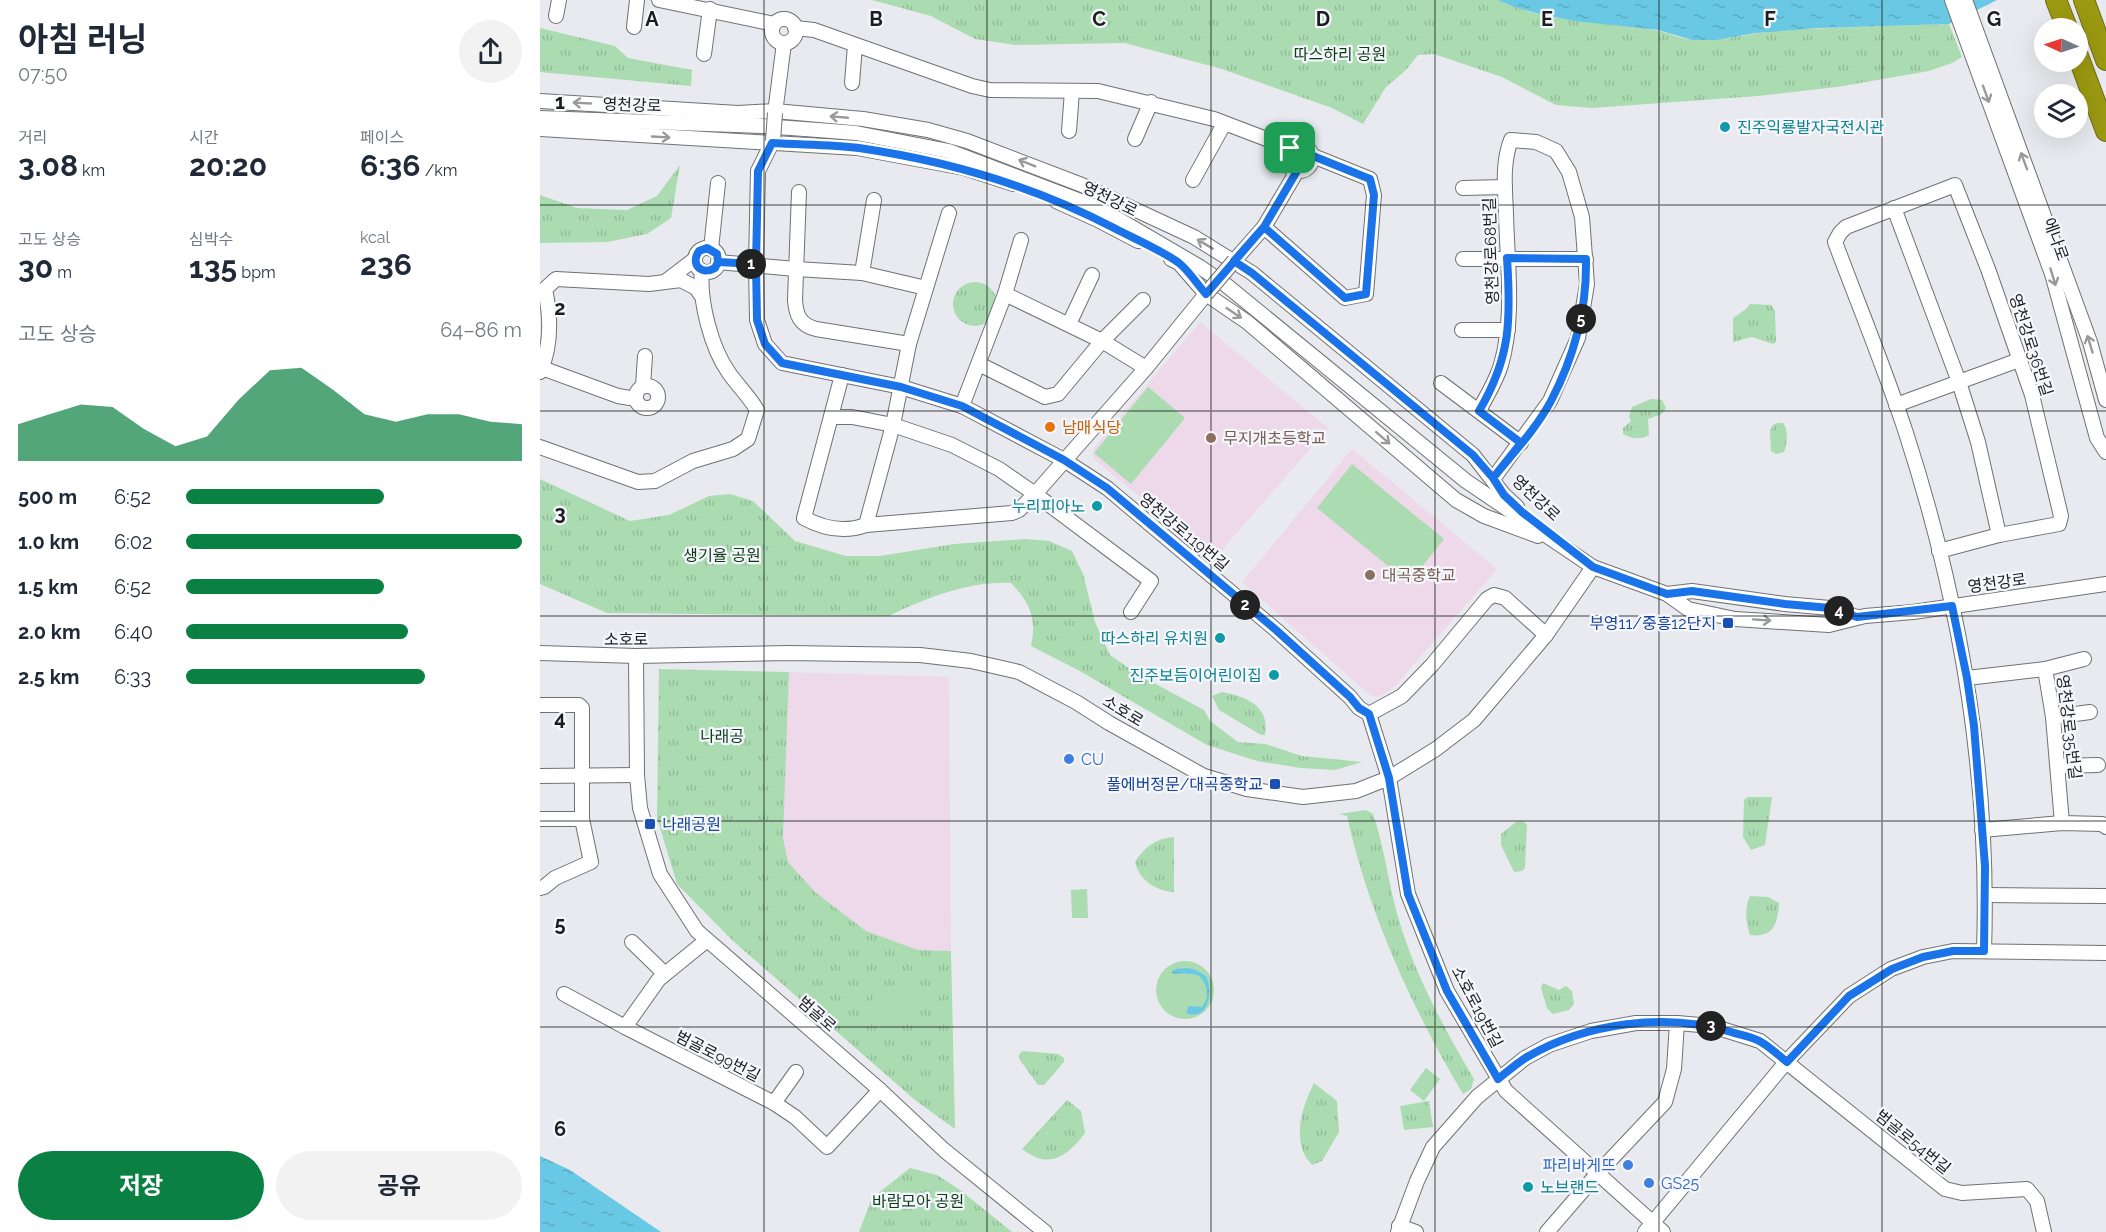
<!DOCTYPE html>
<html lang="ko">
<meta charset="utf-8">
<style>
body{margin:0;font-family:Raleway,"Noto Sans KR",sans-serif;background:#f2f2f3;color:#1f2937;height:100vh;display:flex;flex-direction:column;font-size:22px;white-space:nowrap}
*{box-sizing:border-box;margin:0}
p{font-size:20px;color:#747a83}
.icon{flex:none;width:33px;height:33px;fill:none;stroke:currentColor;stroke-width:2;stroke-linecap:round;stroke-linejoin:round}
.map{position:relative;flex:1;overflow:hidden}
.sheet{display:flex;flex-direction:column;background:#fff;width:540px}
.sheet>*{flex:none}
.needle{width:39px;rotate:273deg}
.buttons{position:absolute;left:1494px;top:18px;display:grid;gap:12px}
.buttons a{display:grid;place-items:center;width:54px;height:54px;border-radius:50%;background:#fff;box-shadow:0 6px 24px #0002;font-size:30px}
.pin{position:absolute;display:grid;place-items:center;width:51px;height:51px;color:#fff;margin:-26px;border-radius:12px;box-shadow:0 3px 9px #0006}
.km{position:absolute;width:30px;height:30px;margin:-15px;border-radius:50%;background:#222;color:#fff;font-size:16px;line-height:30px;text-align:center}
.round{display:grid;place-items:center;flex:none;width:63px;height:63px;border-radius:32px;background:#f2f2f3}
.overview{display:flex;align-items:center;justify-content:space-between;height:102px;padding:0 18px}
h1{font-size:33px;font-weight:700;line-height:45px}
.stats{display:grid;grid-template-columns:repeat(3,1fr);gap:9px;height:102px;padding:6px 18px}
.stats div{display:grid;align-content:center}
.stats b{font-size:30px;font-weight:700}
.stats small{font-size:16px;font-weight:400}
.stats p{font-size:16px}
.chart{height:168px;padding:12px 18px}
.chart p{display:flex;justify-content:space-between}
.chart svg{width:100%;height:108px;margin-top:6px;fill:#0b8043;opacity:.7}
.primary-button{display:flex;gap:12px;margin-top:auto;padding:12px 18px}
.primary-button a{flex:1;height:69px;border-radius:36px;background:#0b8043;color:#fff;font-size:24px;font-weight:700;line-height:69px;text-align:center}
.primary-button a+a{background:#f2f2f3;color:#1f2937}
ul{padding:0 18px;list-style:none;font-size:20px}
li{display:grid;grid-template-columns:96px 72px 1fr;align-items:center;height:45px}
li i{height:15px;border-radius:8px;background:#0b8043}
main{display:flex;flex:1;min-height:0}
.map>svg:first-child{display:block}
.education{fill:#edd9e9}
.grass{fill:url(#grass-tufts)}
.garden{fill:#abdbb1}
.water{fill:url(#water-ripples)}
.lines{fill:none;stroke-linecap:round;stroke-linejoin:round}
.minor-casing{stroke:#707175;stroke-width:16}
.highway-casing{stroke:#6f6d16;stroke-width:22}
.minor{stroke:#fff;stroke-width:14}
.highway{stroke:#9b9811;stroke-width:20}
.minor-bridge-casing{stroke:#707175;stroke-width:16;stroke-linecap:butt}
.minor-bridge{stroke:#fff;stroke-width:14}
.oneway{stroke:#99999a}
.route-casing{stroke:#fff;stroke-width:12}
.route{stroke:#1a73e8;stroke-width:8}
.grid{fill:none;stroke:#1c1d1f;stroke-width:1.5;stroke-opacity:0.55}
.culture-dot{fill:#0f9aa8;stroke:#f5f7fc;stroke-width:2}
.food-dot{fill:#e8710a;stroke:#f5f7fc;stroke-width:2}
.education-dot{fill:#8d6e63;stroke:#f5f7fc;stroke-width:2}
.transit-dot{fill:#1a4fb4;stroke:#f5f7fc;stroke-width:2}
.shop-dot{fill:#3f7fe0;stroke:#f5f7fc;stroke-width:2}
.labels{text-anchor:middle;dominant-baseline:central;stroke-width:4.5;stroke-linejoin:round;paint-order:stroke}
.park-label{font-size:16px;fill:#0e3c1a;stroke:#f5f7fc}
.street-label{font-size:16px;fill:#1c1d1f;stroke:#f5f7fc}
.culture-label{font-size:16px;fill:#0d838f;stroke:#f5f7fc;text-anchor:end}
.food-label{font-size:16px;fill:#c56008;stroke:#f5f7fc;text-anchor:start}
.education-label{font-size:16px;fill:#785e54;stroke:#f5f7fc;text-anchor:start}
.transit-label{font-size:16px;fill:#164399;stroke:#f5f7fc;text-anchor:end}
.shop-label{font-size:16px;fill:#366cbe;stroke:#f5f7fc;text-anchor:start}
.grid-label{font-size:20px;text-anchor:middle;font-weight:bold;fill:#1c1d1f;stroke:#f5f7fc;stroke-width:4.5;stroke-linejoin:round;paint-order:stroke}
</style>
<main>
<section class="sheet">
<div class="overview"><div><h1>아침 러닝</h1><p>07:50</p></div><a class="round"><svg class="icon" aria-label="share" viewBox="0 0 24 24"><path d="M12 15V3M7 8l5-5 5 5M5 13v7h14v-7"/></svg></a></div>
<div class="stats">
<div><p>거리</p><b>3.08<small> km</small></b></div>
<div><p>시간</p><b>20:20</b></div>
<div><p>페이스</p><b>6:36<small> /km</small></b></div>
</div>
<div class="stats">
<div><p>고도 상승</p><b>30<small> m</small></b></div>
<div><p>심박수</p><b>135<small> bpm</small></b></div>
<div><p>kcal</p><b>236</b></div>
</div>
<div class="chart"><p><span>고도 상승</span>64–86 m</p>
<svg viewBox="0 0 160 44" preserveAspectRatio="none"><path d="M0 44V29L10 25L20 21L30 22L40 31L50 38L60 34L70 19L80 7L90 6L100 15L110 25L120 28L130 25L140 25L150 28L160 29V44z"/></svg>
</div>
<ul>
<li><b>500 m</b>6:52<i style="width:59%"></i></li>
<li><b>1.0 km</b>6:02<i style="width:100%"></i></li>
<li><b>1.5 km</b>6:52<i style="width:59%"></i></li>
<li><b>2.0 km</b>6:40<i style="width:66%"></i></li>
<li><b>2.5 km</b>6:33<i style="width:71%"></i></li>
</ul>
<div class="primary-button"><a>저장</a><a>공유</a></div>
</section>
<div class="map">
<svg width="1566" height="1232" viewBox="0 0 1566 1232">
<defs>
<pattern id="grass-tufts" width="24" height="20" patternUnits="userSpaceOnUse" patternTransform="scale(1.5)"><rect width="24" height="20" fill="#abdbb1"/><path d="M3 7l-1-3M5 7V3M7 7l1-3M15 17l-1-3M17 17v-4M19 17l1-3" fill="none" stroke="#93bc98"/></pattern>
<pattern id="water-ripples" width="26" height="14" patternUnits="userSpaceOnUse" patternTransform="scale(1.5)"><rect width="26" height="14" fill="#69c9e4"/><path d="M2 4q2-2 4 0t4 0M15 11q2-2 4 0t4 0" fill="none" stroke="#5aacc3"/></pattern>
</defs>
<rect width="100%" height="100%" fill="#e8eaef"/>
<!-- education -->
<g class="education">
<polygon points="660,322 788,428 675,558 557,462 552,456 554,448"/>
<polygon points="812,449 957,569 855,686 839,697 830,695 702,582"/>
<polygon points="249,672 409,677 411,951 378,950 326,931 275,892 248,862 243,838"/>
</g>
<!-- grass -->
<g class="grass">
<path d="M332,0H957C1006,22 1062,22 1114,30C1128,32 1140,39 1154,40C1181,42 1209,33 1236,31C1293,27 1351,26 1409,24L1422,57L1412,63L1389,71L1297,87L1218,96L1052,108L1016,105L962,77L894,54L878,55L866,70L846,87L823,124L792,108L682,69L585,43L475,45L435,39L391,16Z"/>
<polygon points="0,28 75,46 88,58 152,70 151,86 0,72"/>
<polygon points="140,165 131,218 107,234 67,242 0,243 0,195 37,208 87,210 117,196"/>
<circle cx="435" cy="304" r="22"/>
<polygon points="1210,304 1231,305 1235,311 1236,342 1233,344 1212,337 1193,342 1193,318 1206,309"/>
<path d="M1111,399L1122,400L1126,408L1122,414L1108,419L1109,435C1100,440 1093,439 1083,434V428L1091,421L1089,416L1092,407Z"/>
<path d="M1237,423H1243C1249,431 1247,444 1244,452L1236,454L1231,451L1230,431L1233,425Z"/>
<path d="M0,479L90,521L129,515L169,496L190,494L213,501L255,541L306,556H340L414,544L485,539L509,541L532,551L543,574L555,622L570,655L599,675L664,710L670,721L698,742L725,744L762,756L822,762L795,770L761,768L717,761L667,745L538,670L491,646C497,618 490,603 471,583C429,581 386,598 349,616L67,613L0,584Z"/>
<polygon points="119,669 249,672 243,838 248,862 275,892 326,931 378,950 411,951 415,1129 375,1100 193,941 137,884 117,818"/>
<path d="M682,692C707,697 730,706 725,735H721L679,710L672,696Z"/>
<polygon points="1208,797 1232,797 1225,845 1211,850 1203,837 1204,800"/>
<path d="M826,810L833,814C846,851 849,892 862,930C879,982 906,1032 934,1079L931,1089L923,1094C873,1010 828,912 807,816L799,814Z"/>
<polygon points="983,821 987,825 985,868 982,871 974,872 961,845 961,834 976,822"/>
<path d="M634,837V892C616,891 599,880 595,862C604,847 617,838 634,837Z"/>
<path d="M1210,896L1228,897L1239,903C1238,924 1233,938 1210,935C1206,924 1204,907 1210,896Z"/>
<polygon points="1003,983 1019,990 1026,986 1032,991 1034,1004 1029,1010 1013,1014 1007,1008 1001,988"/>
<polygon points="482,1051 518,1054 524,1058 524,1062 504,1085 498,1085 480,1060 479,1055"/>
<path d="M774,1083L797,1101L799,1132L782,1161L772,1165C768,1160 763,1154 762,1148C756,1126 764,1103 774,1083Z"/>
<path d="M527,1100L541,1111L545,1133C527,1157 509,1170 482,1149Z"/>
<polygon points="889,1101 893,1127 864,1130 860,1106"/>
<polygon points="370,1168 397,1175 420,1190 472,1232 319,1232 332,1198"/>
</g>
<!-- garden -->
<g class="garden">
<polygon points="608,387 645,418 591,484 554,453"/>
<polygon points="812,464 904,539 869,583 777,508"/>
<polygon points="547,889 548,918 532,918 531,890"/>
<circle cx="645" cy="990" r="29"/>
<polygon points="334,992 373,993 372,1016 334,1015"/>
<polygon points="886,1068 900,1079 884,1101 870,1090"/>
</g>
<!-- water -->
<g class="water">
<polygon points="957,0 1457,0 1409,24 1280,28 1216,33 1176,40 1152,40 1118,30 1034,21 1000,14 974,7"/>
<path d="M648,968L656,970L666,976C674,991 668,1022 646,1013L649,1006L662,1007C670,997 668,984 658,975C654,974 637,973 633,974L632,972L635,969Z"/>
<polygon points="0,1156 30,1170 121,1232 0,1232"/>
</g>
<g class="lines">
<!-- minor casing -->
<g class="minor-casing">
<g id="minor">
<polyline points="119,0 234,24"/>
<polyline points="1412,0 1512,274 1557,438 1566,452"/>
<polyline points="1425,0 1550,342 1566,400"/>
<polyline points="16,16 19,0"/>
<circle cx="244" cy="31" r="12"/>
<polyline points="94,27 97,0"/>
<polyline points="255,28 274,30 432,86 450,90 558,91 674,119 750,148"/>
<polyline points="164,54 170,9"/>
<polyline points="312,83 315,45"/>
<polyline points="0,101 198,113 235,111 323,119 388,130 427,141 542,185 654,237 712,273 933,455 964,495 977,507"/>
<polyline points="235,113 244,43"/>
<polyline points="0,118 222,126 278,130 316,133 409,151 559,208 660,267 686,285 926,481 1053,567 1127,594 1148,609 1195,619 1289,625 1325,616 1373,612 1566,584"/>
<polyline points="0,129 317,148 424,168 473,184"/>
<polyline points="529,131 532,91"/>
<polyline points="595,139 611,102"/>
<polyline points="233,141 218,171 216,264 217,320 225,344 242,363 361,387 422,406 524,460 567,488 736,630 810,697 819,708 829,714 849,778 868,894 907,991 966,1091 1123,1232"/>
<circle cx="759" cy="158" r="13"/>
<polyline points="653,180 684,124"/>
<polyline points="923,188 965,187"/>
<path d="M259,192L255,300C256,315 260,325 276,329L369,344"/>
<polyline points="516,201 558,220 598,241"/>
<polyline points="1354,208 1419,382 1438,442 1459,535"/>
<polyline points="724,227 805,298 826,294 834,195 830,179 773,156"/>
<circle cx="167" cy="260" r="12"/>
<polyline points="171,249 178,183"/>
<polyline points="631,259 639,263 666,294 707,322 916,500 944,516 998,536"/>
<polyline points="923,259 1046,259"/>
<polyline points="694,261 724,227 757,171"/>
<polyline points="178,262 256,269 322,273 386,288"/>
<polyline points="322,273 334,200"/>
<polyline points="126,281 155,259"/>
<polyline points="465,294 562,341 606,368"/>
<polyline points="529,324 552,275"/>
<polyline points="922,330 968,330"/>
<polyline points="439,364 505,397 518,394 562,341 603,300"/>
<polyline points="2,368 78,396 96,399"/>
<path d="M0,372C12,345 11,317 5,289L16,279L109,284L141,280L156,288L161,295"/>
<path d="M302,375L264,518C284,529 304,533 326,525L472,513L479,510L495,494L606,368L666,294"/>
<polyline points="901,383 981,443"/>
<circle cx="107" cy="397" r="11"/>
<polyline points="103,386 105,356"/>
<polyline points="1356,405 1479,360"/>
<polyline points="422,406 465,294 481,240"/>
<path d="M939,410C947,396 956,381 961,365C975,316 967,263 966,213C965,189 962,163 971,140L996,142L1016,151L1029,172L1042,217L1047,284L1038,338L1010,401L953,479"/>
<polyline points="291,417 312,417 353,425 412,445 459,469 495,494 611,581 591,612"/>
<path d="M0,447L98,482L115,481L153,461L193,449L208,439L217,410C209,396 198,386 189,373C171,348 159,300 162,271"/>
<polyline points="326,525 353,425 369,344 409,213"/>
<path d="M1399,551L1459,535L1519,524L1521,516L1492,395L1448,269L1415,185L1306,227L1300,233L1295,242C1319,306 1345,369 1366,433C1420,600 1450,776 1444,951"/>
<polyline points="1127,594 1152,591 1245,604 1290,608 1317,617"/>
<polyline points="0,653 96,656 249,653 380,655 431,661 479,672 536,702 569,723 664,776 707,789 763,797 816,791 849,778 896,749 934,720 1006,635 1053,567"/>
<polyline points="96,656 97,775 100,808 120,874 157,931 340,1090 404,1150 505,1232"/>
<polyline points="1505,669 1513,717 1522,823"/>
<polyline points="1427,678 1505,669 1544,659"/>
<polyline points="0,705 39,705 42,708 42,819 51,862 15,878 4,887 0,888"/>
<polyline points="829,714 862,696 892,665 947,599 954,595 965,598 1006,635"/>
<polyline points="1513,717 1550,712"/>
<polyline points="1518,766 1558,765"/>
<polyline points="0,776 97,775"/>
<polyline points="0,819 42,819"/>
<polyline points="1442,830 1522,823 1562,824 1566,827"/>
<polyline points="1446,895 1566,896"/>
<polyline points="167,940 119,979 85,1027 234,1103 255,1117 287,1147 340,1090"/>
<polyline points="92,942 125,974"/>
<polyline points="24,994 85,1027"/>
<polyline points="234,1103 256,1072"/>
<polyline points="859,1226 876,1232"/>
<polyline points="858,1232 877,1181 893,1147 937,1097 985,1058 1009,1045 1051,1031 1096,1023 1137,1023 1172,1026 1220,1041 1405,1189 1422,1193 1487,1189 1497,1201 1504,1232"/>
<polyline points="1007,1232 1058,1173 1125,1102 1134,1069 1137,1023"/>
<polyline points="1105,1232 1247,1061 1309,996 1351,969 1383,957 1413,951 1566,953"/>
</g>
</g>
<!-- highway casing -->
<g class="highway-casing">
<g id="highway">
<polyline points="1516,0 1527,28"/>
<polyline points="1544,0 1566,60"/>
<polyline points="1538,56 1566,131"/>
</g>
</g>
<!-- minor -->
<use href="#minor" class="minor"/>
<!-- highway -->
<use href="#highway" class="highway"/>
<!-- minor-bridge casing -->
<g class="minor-bridge-casing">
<g id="minor-bridge">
<polyline points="233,141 235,113"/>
<polyline points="666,294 694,261"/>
</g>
</g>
<!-- minor-bridge -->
<use href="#minor-bridge" class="minor-bridge"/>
</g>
<!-- one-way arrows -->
<defs><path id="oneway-shaft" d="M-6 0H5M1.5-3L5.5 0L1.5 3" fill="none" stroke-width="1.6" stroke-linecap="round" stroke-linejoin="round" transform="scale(1.5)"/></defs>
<g class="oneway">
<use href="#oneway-shaft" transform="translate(1446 94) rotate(70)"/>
<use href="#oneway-shaft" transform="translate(42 103) rotate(-177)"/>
<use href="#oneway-shaft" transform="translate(299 117) rotate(-175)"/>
<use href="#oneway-shaft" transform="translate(121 137) rotate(3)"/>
<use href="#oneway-shaft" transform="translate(1484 161) rotate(-110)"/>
<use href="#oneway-shaft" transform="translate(487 163) rotate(-158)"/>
<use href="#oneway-shaft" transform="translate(665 244) rotate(-149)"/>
<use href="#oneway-shaft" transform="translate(1513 277) rotate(73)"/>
<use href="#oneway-shaft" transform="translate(694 313) rotate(34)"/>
<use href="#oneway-shaft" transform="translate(1550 344) rotate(-107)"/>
<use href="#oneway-shaft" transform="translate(843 438) rotate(41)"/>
<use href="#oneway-shaft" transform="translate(1222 620) rotate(4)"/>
</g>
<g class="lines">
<!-- route casing -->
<g class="route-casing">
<path id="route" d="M750,148L746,156L747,164L757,171L724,227L666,294C657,284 649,271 639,263C623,251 593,238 574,228C494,186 408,161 319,148C290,144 261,145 232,143L218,171L216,264L178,262L175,268C161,276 150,264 159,251L167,248L177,254L178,262L216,264L217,320L225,344L242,363L361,387L422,406L524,460L567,488L736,630L810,697L819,708L829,714L849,778L868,894L907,991L958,1079C967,1072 977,1063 987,1057C1046,1023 1125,1012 1191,1032C1200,1035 1213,1037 1221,1042C1230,1047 1238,1055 1247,1062L1309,996L1352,969L1383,957L1413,951H1444L1445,866L1434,726L1427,678L1412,606L1317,617L1290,608L1245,604L1152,591L1127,594L1053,567L982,512L964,495L953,478L981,443L939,411C971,357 971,319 967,258L1046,259C1047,309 1034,357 1011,401C996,429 973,453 953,478L933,455L712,273L694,261L724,227L805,298L826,294L834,195L830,179L773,156L766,146L758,145L750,148"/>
</g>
<!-- route -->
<use href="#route" class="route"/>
</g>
<!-- grid -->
<path class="grid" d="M224,0V1232M447,0V1232M671,0V1232M895,0V1232M1119,0V1232M1342,0V1232M0,205H1566M0,411H1566M0,616H1566M0,821H1566M0,1027H1566"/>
<!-- markers -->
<g class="culture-dot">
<circle cx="1185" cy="127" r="6"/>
<circle cx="557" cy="506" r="6"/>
<circle cx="680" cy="638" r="6"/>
<circle cx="734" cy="675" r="6"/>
<circle cx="988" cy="1187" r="6"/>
</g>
<circle class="food-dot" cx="510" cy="427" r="6"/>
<g class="education-dot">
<circle cx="671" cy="438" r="6"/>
<circle cx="830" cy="575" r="6"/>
</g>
<g class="transit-dot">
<rect x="1182" y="617" width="12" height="12" rx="3"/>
<rect x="729" y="778" width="12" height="12" rx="3"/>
<rect x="104" y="818" width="12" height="12" rx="3"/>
</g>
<g class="shop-dot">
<circle cx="529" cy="759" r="6"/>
<circle cx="1088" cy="1165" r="6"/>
<circle cx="1109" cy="1183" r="6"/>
</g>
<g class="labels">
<!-- park labels -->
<g class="park-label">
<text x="800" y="54">따스하리 공원</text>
<text x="182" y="555">생기율 공원</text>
<text x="182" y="736">나래공</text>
<text x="378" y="1201">바람모아 공원</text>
</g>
<!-- street labels -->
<g class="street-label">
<text transform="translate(92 105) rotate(2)">영천강로</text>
<text transform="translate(570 199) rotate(26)">영천강로</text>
<text transform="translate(1516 239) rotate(70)">에나로</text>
<text transform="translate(951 251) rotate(-92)">영천강로68번길</text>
<text transform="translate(1491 345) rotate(72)">영천강로36번길</text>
<text transform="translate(996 498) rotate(43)">영천강로</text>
<text transform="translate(644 532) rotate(40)">영천강로119번길</text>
<text transform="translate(1457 583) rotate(-8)">영천강로</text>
<text x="86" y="639">소호로</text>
<text transform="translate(583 711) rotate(31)">소호로</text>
<text transform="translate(1529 727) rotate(83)">영천강로35번길</text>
<text transform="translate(937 1007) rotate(62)">소호로19번길</text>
<text transform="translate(277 1014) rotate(41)">범골로</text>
<text transform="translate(178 1056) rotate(27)">범골로99번길</text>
<text transform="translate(1373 1142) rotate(39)">범골로54번길</text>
</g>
<!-- culture labels -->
<g class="culture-label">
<text x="1197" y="127" text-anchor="start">진주익룡발자국전시관</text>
<text x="545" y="506">누리피아노</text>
<text x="668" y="638">따스하리 유치원</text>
<text x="722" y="675">진주보듬이어린이집</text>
<text x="1000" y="1187" text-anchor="start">노브랜드</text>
</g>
<!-- food labels -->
<g class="food-label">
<text x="522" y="427">남매식당</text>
</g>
<!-- education labels -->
<g class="education-label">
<text x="683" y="438">무지개초등학교</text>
<text x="842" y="575">대곡중학교</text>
</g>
<!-- transit labels -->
<g class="transit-label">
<text x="1176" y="623">부영11/중흥12단지</text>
<text x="723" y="784">풀에버정문/대곡중학교</text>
<text x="122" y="824" text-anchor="start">나래공원</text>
</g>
<!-- shop labels -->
<g class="shop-label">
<text x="541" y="759">CU</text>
<text x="1076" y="1165" text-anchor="end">파리바게뜨</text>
<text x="1121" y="1183">GS25</text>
</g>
</g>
<g class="grid-label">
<text x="112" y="26">A</text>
<text x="336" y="26">B</text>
<text x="559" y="26">C</text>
<text x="783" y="26">D</text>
<text x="1007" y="26">E</text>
<text x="1230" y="26">F</text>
<text x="1454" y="26">G</text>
<text x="20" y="109">1</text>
<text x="20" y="315">2</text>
<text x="20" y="520">3</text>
<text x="20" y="725">4</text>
<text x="20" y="931">5</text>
<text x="20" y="1136">6</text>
</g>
</svg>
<div class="buttons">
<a><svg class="needle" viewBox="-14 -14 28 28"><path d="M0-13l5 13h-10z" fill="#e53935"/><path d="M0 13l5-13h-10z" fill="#747a83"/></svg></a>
<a><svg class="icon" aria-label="layers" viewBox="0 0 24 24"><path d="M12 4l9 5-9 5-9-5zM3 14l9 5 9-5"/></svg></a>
</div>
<div class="pin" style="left:750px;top:148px;background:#1e9e55"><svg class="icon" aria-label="arrive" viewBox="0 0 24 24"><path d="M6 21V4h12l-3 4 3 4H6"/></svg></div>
<b class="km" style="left:211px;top:264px">1</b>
<b class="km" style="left:705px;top:605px">2</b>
<b class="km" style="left:1171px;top:1026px">3</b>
<b class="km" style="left:1299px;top:611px">4</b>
<b class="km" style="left:1041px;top:319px">5</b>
</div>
</main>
